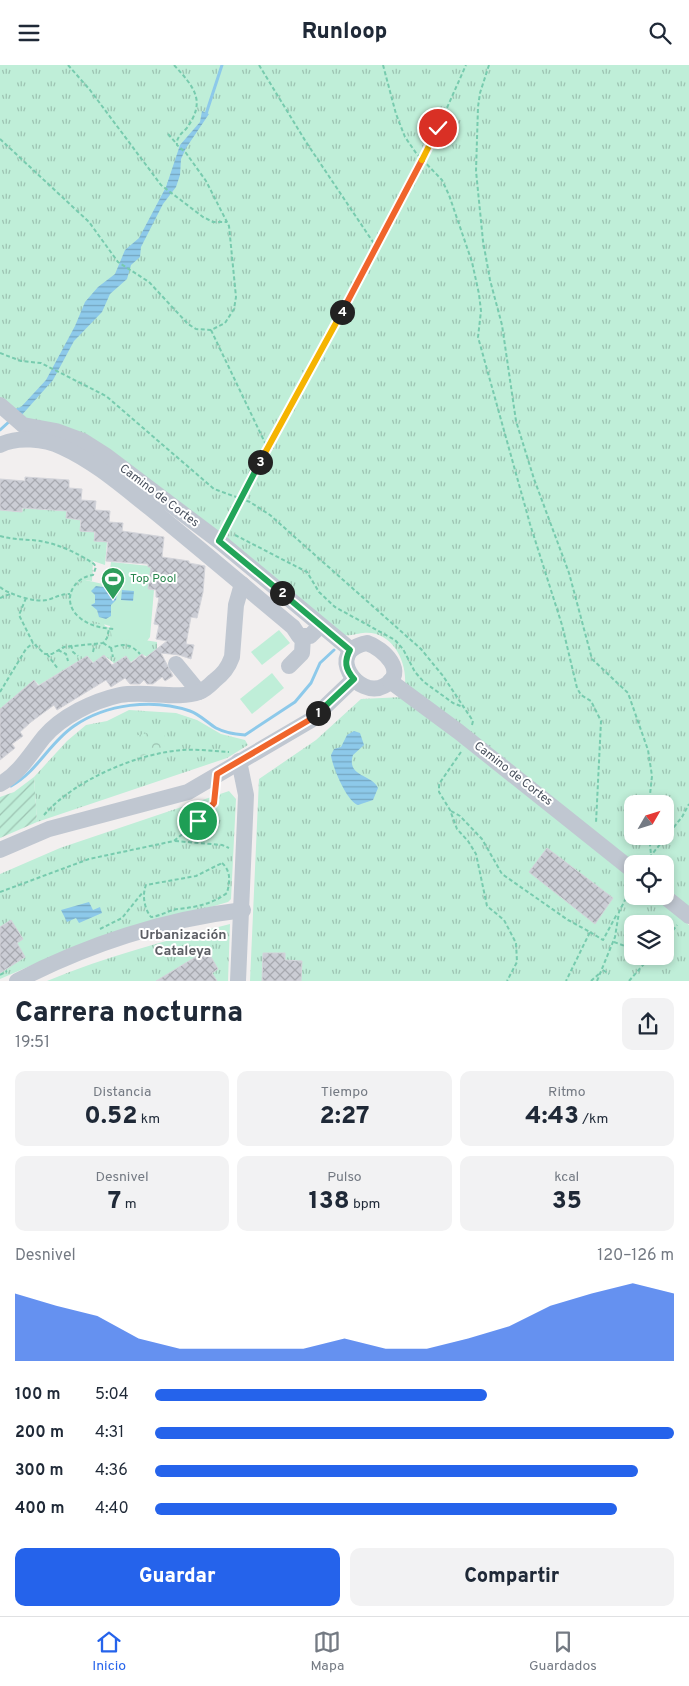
<!DOCTYPE html>
<html lang="es">
<meta charset="utf-8">
<style>
body{margin:0;font-family:Overpass,sans-serif;background:#f2f2f3;color:#1f2937;height:100vh;display:flex;flex-direction:column;font-size:19px;white-space:nowrap}
*{box-sizing:border-box;margin:0}
p{font-size:16px;color:#747a83}
.icon{flex:none;width:28px;height:28px;fill:none;stroke:currentColor;stroke-width:2;stroke-linecap:round;stroke-linejoin:round}
.map{position:relative;height:916px;overflow:hidden}
.drawer{display:flex;flex-direction:column;background:#fff;flex:1}
.drawer>*{flex:none}
.needle{width:32px;rotate:51deg}
.controls{position:absolute;left:624px;top:730px;display:grid;gap:10px}
.controls a{display:grid;place-items:center;width:50px;height:50px;border-radius:10px;background:#fff;box-shadow:0 2px 8px #0003;font-size:25px}
.pin{position:absolute;display:grid;place-items:center;width:42px;height:42px;color:#fff;margin:-21px;border:2px solid #fff;border-radius:50%;box-shadow:0 1px 5px #0007}
.km{position:absolute;width:25px;height:25px;margin:-12px;border-radius:50%;background:#222;color:#fff;font-size:14px;line-height:25px;text-align:center}
.round{display:grid;place-items:center;flex:none;width:52px;height:52px;border-radius:10px;background:#f2f2f3}
.summary{display:flex;align-items:center;justify-content:space-between;height:85px;padding:0 15px}
h1{font-size:28px;font-weight:800;line-height:38px}
.metrics{display:grid;grid-template-columns:repeat(3,1fr);gap:8px;height:85px;padding:5px 15px}
.metrics div{display:grid;align-content:center;border-radius:10px;background:#f2f2f3;text-align:center}
.metrics b{font-size:25px;font-weight:800}
.metrics small{font-size:14px;font-weight:400}
.metrics p{font-size:14px}
.chart{height:140px;padding:10px 15px}
.chart p{display:flex;justify-content:space-between}
.chart svg{width:100%;height:90px;margin-top:5px;fill:#2563eb;opacity:.7}
.action{display:flex;gap:10px;margin-top:auto;padding:10px 15px}
.action a{flex:1;height:58px;border-radius:10px;background:#2563eb;color:#fff;font-size:20px;font-weight:800;line-height:58px;text-align:center}
.action a+a{background:#f2f2f3;color:#1f2937}
ul{padding:0 15px;list-style:none;font-size:16px}
li{display:grid;grid-template-columns:80px 60px 1fr;align-items:center;height:38px}
li i{height:12px;border-radius:6px;background:#2563eb}
header{display:flex;justify-content:space-between;align-items:center;height:65px;padding:0 15px;background:#fff;font-size:22px;font-weight:800}
.menu{display:flex;justify-content:space-around;align-items:center;height:70px;border-top:1px solid #e0e1e3;background:#fff;font-size:14px;color:#747a83}
.menu a{display:grid;justify-items:center;gap:2px}
.menu .current{color:#2563eb}
.map>svg:first-child{display:block}
.grass{fill:url(#grass-tufts);fill-rule:evenodd}
.park{fill:url(#park-crowns)}
.garden{fill:url(#garden-furrows)}
.pitch{fill:#bfeed8}
.water{fill:url(#water-rules)}
.lines{fill:none;stroke-linecap:round;stroke-linejoin:round}
.stream{stroke:#8dc9ea;stroke-width:3}
.building{fill:url(#building-cross-hatch);stroke:#d3d4da}
.path{stroke:#77cbae;stroke-width:2;stroke-dasharray:4 2.5;stroke-linecap:butt}
.minor{stroke:#c0c7d1;stroke-width:16}
.split-1-casing{stroke:#fff;stroke-width:10}
.split-2-casing{stroke:#fff;stroke-width:10}
.split-3-casing{stroke:#fff;stroke-width:10}
.split-4-casing{stroke:#fff;stroke-width:10}
.split-5-casing{stroke:#fff;stroke-width:10}
.split-6-casing{stroke:#fff;stroke-width:10}
.split-1{stroke:#f0652b;stroke-width:6}
.split-2{stroke:#22a559;stroke-width:6}
.split-3{stroke:#22a559;stroke-width:6}
.split-4{stroke:#f5b400;stroke-width:6}
.split-5{stroke:#f0652b;stroke-width:6}
.split-6{stroke:#f5b400;stroke-width:6}
.labels{text-anchor:middle;dominant-baseline:central;stroke-width:4;stroke-linejoin:round;paint-order:stroke}
.street-label{font-size:12px;fill:#474f5c;stroke:#fff}
.leisure-label{font-size:12px;fill:#27864d;stroke:#fff;text-anchor:start}
.neighbourhood-label{font-size:14px;font-weight:bold;fill:#5c5e64;stroke:#fff}
</style>
<header><svg class="icon" aria-label="menu" viewBox="0 0 24 24"><path d="M4 6h16M4 12h16M4 18h16"/></svg>Runloop<svg class="icon" aria-label="search" viewBox="0 0 24 24"><circle cx="10" cy="10" r="6"/><path d="M15 15l6 6"/></svg></header>
<div class="map">
<svg width="689" height="916" viewBox="0 0 689 916">
<defs>
<pattern id="grass-tufts" width="24" height="20" patternUnits="userSpaceOnUse" patternTransform="scale(1.25)"><rect width="24" height="20" fill="#bfeed8"/><path d="M3 7l-1-3M5 7V3M7 7l1-3M15 17l-1-3M17 17v-4M19 17l1-3" fill="none" stroke="#9dc3b2"/></pattern>
<pattern id="park-crowns" width="20" height="18" patternUnits="userSpaceOnUse" patternTransform="scale(1.25)"><rect width="20" height="18" fill="#bfeed8"/><path d="M2 6a3 3 0 1 1 6 0M12 15a3 3 0 1 1 6 0" fill="none" stroke="#9dc3b2"/></pattern>
<pattern id="garden-furrows" width="10" height="10" patternUnits="userSpaceOnUse" patternTransform="scale(1.25)"><rect width="10" height="10" fill="#bfeed8"/><path d="M-1 1l2-2M0 10L10 0M9 11l2-2" fill="none" stroke="#9dc3b2"/></pattern>
<pattern id="water-rules" width="6" height="5" patternUnits="userSpaceOnUse" patternTransform="scale(1.25)"><rect width="6" height="5" fill="#8dc9ea"/><path d="M0 2.5h6" fill="none" stroke="#75a6c1"/></pattern>
<pattern id="building-cross-hatch" width="8" height="8" patternUnits="userSpaceOnUse" patternTransform="scale(1.25)"><rect width="8" height="8" fill="#cbcdd5"/><path d="M0 0l8 8M0 8l8-8" fill="none" stroke="#a7a9b0"/></pattern>
</defs>
<rect width="100%" height="100%" fill="#f2efef"/>
<!-- grass -->
<g class="grass">
<path d="M0,0H689V844L665,825V799H632L405,619C407,595 391,565 363,568C353,569 350,572 340,569L90,374L20,352L0,334ZM632,739H665V771H632Z"/>
<polygon points="23,443 67,446 67,453 80,455 80,466 94,467 94,476 107,477 105,500 93,496 92,516 85,515 105,561 138,574 157,577 157,584 147,592 142,589 131,597 125,591 115,599 104,590 94,598 87,591 39,620 34,615 3,642 5,646 0,650 0,445 22,447"/>
<path d="M403,632L632,812V831H655L689,860V916H250L259,714L316,675L361,634ZM632,859H665V891H632Z"/>
<polygon points="129,645 176,648 197,655 221,669 245,675 248,680 227,693 37,757 34,712 67,676 86,660 107,656"/>
<polygon points="229,726 236,734 231,834 228,837 76,881 0,914 0,809 60,783"/>
<path d="M230,859L228,916H47C107,891 168,875 230,859Z"/>
</g>
<!-- park -->
<polygon class="park" points="163,664 167,685 140,691 135,671"/>
<!-- garden -->
<polygon class="garden" points="34,712 37,757 0,773 0,732 14,727"/>
<!-- pitch -->
<g class="pitch">
<path d="M111,497L159,502L150,508L148,524L154,525L150,572L147,576L112,574L110,561L89,555L76,545C71,533 73,522 85,515L103,519L105,506H110Z"/>
<polygon points="279,565 290,578 262,600 251,587"/>
<polygon points="272,608 284,623 252,649 240,634"/>
</g>
<!-- water -->
<g class="water">
<polygon points="202,46 209,49 186,83 181,94 180,110 176,122 163,139 141,182 140,192 131,200 127,214 110,229 102,247 74,276 53,315 20,352 11,345 21,342 46,315 75,261 85,237 98,222 115,209 125,185 139,173 166,122 180,80 200,57"/>
<polygon points="96,521 118,524 116,535 111,540 111,551 106,554 99,552 97,545 91,540 95,538 95,530 91,526"/>
<polygon points="122,525 134,526 133,536 121,535"/>
<path d="M354,666L360,668L364,680L353,690C346,712 372,709 378,723L373,735L358,740C347,737 332,701 331,690L334,684L341,682L347,670Z"/>
<polygon points="89,837 93,845 100,842 102,848 79,858 76,853 67,857 61,845"/>
</g>
<g class="lines">
<!-- stream -->
<g class="stream">
<polyline points="206,49 222,0"/>
<polyline points="0,365 11,355"/>
<path d="M11,721C37,707 49,678 74,661C106,639 153,633 190,646C199,649 208,658 216,663C225,668 235,669 245,670L295,637L311,618L320,598L334,585"/>
</g>
</g>
<!-- building -->
<g class="building">
<polygon points="25,412 69,415 69,423 82,424 81,435 96,436 95,445 110,446 109,457 123,458 122,466 164,472 162,492 189,496 189,498 205,501 203,527 197,553 191,552 186,579 194,580 191,594 179,590 161,588 173,611 165,616 162,612 153,619 147,619 144,615 140,619 130,619 125,613 111,622 106,615 57,645 54,640 31,657 20,667 23,671 12,679 15,683 0,695 0,644 34,615 38,621 87,591 93,598 104,590 112,600 126,591 131,598 142,589 145,593 167,576 156,574 159,560 154,559 159,533 156,532 156,525 148,524 151,502 148,502 148,499 106,496 108,477 94,476 95,467 80,466 81,455 66,453 67,446 22,443 22,447 0,445 0,414 25,416"/>
<polygon points="547,783 613,833 595,859 529,807"/>
<polygon points="11,855 23,874 17,878 25,892 0,908 0,862"/>
<polygon points="207,885 218,904 212,908 217,916 156,916"/>
<polygon points="263,888 285,888 285,895 302,896 301,916 262,916"/>
</g>
<g class="lines">
<!-- path -->
<g class="path">
<polyline points="68,0 90,25 161,120 203,152 213,157 227,157"/>
<polyline points="259,0 306,77 377,183"/>
<polyline points="383,0 396,49 405,72 416,88 442,115 449,130 472,197 479,229 481,246 478,272 530,459 562,560 577,623 581,630 591,636 601,656 596,758"/>
<polyline points="489,0 480,28 478,42 476,106 483,176 490,215 502,260 516,356 534,414 569,508 592,594 628,628 648,685 652,711 649,739"/>
<polyline points="168,69 176,78"/>
<path d="M0,74L89,157L118,197L149,217L188,259L196,264L211,265L225,258L234,244L236,232L229,161L206,116L186,88L177,80C176,73 181,69 186,64C207,36 194,22 174,0"/>
<polyline points="211,265 267,382"/>
<polyline points="0,288 21,296 41,298 106,331 214,424 250,437 270,450 421,584 443,611 473,656 472,660"/>
<polyline points="225,462 388,162 438,63 466,0"/>
<polyline points="235,470 307,507 319,527 335,542 395,575 403,584 415,607 424,617 453,638 463,642"/>
<path d="M0,471C13,475 26,474 40,476C58,479 78,488 94,499L96,502L93,510C71,513 61,538 80,553C90,561 101,563 114,564"/>
<path d="M0,522C8,529 36,538 47,535C55,533 60,529 70,529"/>
<polyline points="0,533 10,529"/>
<polyline points="26,533 19,550 33,578 45,589 52,589 64,582 103,578 107,573 109,564"/>
<path d="M103,578L111,583C123,578 131,579 140,589"/>
<polyline points="71,580 73,587 78,591"/>
<polyline points="111,583 113,592"/>
<polyline points="58,585 66,589 68,596"/>
<polyline points="93,587 95,578"/>
<polyline points="47,589 58,604"/>
<polyline points="0,627 26,584 33,578"/>
<polyline points="461,687 439,719 439,727 450,745 457,764 468,776 476,789 487,841 504,855 516,878 517,897 507,916"/>
<polyline points="451,746 460,751 482,774 502,809 568,855 590,867 566,916"/>
<path d="M44,750C73,716 137,688 183,685C198,684 214,686 229,687"/>
<polyline points="649,771 651,789"/>
<polyline points="175,776 222,780 229,783"/>
<path d="M222,798C231,806 230,816 227,828C212,839 197,842 178,844C169,845 161,851 151,852C144,843 142,830 146,820L196,811Z"/>
<polyline points="648,799 649,793 682,752 689,739"/>
<polyline points="0,827 89,794 174,776 198,756 214,738 215,727"/>
<polyline points="100,864 122,853 143,827"/>
<polyline points="590,867 603,875 617,849"/>
<polyline points="665,876 677,860"/>
<polyline points="614,877 625,881"/>
<polyline points="603,905 609,909"/>
<polyline points="0,910 7,906"/>
<polyline points="591,916 601,907"/>
<polyline points="597,916 615,872 619,847 632,821"/>
<polyline points="629,916 651,891"/>
</g>
<!-- minor -->
<g class="minor">
<polyline points="0,340 23,360 56,366 83,376 105,390 219,476 351,585"/>
<path d="M0,380C17,371 45,374 62,382C95,397 122,421 150,443C198,482 245,522 293,562L299,571H310L320,561"/>
<path d="M367,578C383,583 409,608 384,621C358,635 324,586 367,578Z"/>
<polyline points="176,599 199,627"/>
<polyline points="289,601 302,588 303,572"/>
<polyline points="390,616 459,667 632,805"/>
<path d="M0,719C19,709 31,688 44,672C62,651 93,636 120,630C145,625 178,635 199,627C205,625 210,620 214,616C223,609 228,603 232,592L236,540L242,519"/>
<polyline points="0,785 49,764 188,727 311,655 354,614"/>
<polyline points="664,831 689,851"/>
<path d="M17,916C86,880 165,854 243,845"/>
<polyline points="238,916 246,730 239,696"/>
</g>
</g>
<g class="lines">
<!-- split-1 casing -->
<g class="split-1-casing">
<polyline id="split-1" points="198,756 214,738 217,709 311,654 318,648"/>
</g>
<!-- split-2 casing -->
<g class="split-2-casing">
<path id="split-2" d="M282,528L350,585C344,596 345,604 354,614L318,648"/>
</g>
<!-- split-3 casing -->
<g class="split-3-casing">
<polyline id="split-3" points="260,397 219,476 282,528"/>
</g>
<!-- split-4 casing -->
<g class="split-4-casing">
<polyline id="split-4" points="260,397 342,247"/>
</g>
<!-- split-5 casing -->
<g class="split-5-casing">
<polyline id="split-5" points="342,247 422,95"/>
</g>
<!-- split-6 casing -->
<g class="split-6-casing">
<polyline id="split-6" points="422,95 438,63"/>
</g>
<!-- split-1 -->
<use href="#split-1" class="split-1"/>
<!-- split-2 -->
<use href="#split-2" class="split-2"/>
<!-- split-3 -->
<use href="#split-3" class="split-3"/>
<!-- split-4 -->
<use href="#split-4" class="split-4"/>
<!-- split-5 -->
<use href="#split-5" class="split-5"/>
<!-- split-6 -->
<use href="#split-6" class="split-6"/>
</g>
<!-- icons -->
<defs>
<g id="stadium-pin" transform="scale(1.25)"><path d="M0 17L-7.5 6A9.5 9.5 0 1 1 7.5 6Z" fill="#2e9e5b" stroke="#fff"/><path d="M0-5a6.5 5 0 1 0 0 10a6.5 5 0 1 0 0-10ZM-3.5-1.8h7v3.6h-7Z" fill="#fff"/></g>
</defs>
<g fill-rule="evenodd">
<use href="#stadium-pin" x="113" y="514"/>
</g>
<g class="labels">
<!-- street labels -->
<g class="street-label">
<text transform="translate(159 431) rotate(37)">Camino de Cortes</text>
<text transform="translate(513 709) rotate(38)">Camino de Cortes</text>
</g>
<!-- leisure labels -->
<g class="leisure-label">
<text x="130" y="514">Top Pool</text>
</g>
<!-- neighbourhood labels -->
<g class="neighbourhood-label">
<text x="183" y="870">Urbanización<tspan x="183" dy="16">Cataleya</tspan></text>
</g>
</g>
</svg>
<div class="controls">
<a><svg class="needle" viewBox="-14 -14 28 28"><path d="M0-13l5 13h-10z" fill="#e53935"/><path d="M0 13l5-13h-10z" fill="#747a83"/></svg></a>
<a><svg class="icon" aria-label="locate" viewBox="0 0 24 24"><circle cx="12" cy="12" r="6"/><path d="M12 2v4M12 18v4M2 12h4M18 12h4"/></svg></a>
<a><svg class="icon" aria-label="layers" viewBox="0 0 24 24"><path d="M12 4l9 5-9 5-9-5zM3 14l9 5 9-5"/></svg></a>
</div>
<div class="pin" style="left:198px;top:756px;background:#1e9e55"><svg class="icon" aria-label="arrive" viewBox="0 0 24 24"><path d="M6 21V4h12l-3 4 3 4H6"/></svg></div>
<div class="pin" style="left:438px;top:63px;background:#d93025"><svg class="icon" aria-label="check" viewBox="0 0 24 24"><path d="M5 12l5 5 9-10"/></svg></div>
<b class="km" style="left:318px;top:648px">1</b>
<b class="km" style="left:282px;top:528px">2</b>
<b class="km" style="left:260px;top:397px">3</b>
<b class="km" style="left:342px;top:247px">4</b>
</div>
<section class="drawer">
<div class="summary"><div><h1>Carrera nocturna</h1><p>19:51</p></div><a class="round"><svg class="icon" aria-label="share" viewBox="0 0 24 24"><path d="M12 15V3M7 8l5-5 5 5M5 13v7h14v-7"/></svg></a></div>
<div class="metrics">
<div><p>Distancia</p><b>0.52<small> km</small></b></div>
<div><p>Tiempo</p><b>2:27</b></div>
<div><p>Ritmo</p><b>4:43<small> /km</small></b></div>
</div>
<div class="metrics">
<div><p>Desnivel</p><b>7<small> m</small></b></div>
<div><p>Pulso</p><b>138<small> bpm</small></b></div>
<div><p>kcal</p><b>35</b></div>
</div>
<div class="chart"><p><span>Desnivel</span>120–126 m</p>
<svg viewBox="0 0 160 44" preserveAspectRatio="none"><path d="M0 44V11L10 17L20 22L30 33L40 38L50 38L60 38L70 38L80 33L90 38L100 38L110 33L120 27L130 17L140 11L150 6L160 11V44z"/></svg>
</div>
<ul>
<li><b>100 m</b>5:04<i style="width:64%"></i></li>
<li><b>200 m</b>4:31<i style="width:100%"></i></li>
<li><b>300 m</b>4:36<i style="width:93%"></i></li>
<li><b>400 m</b>4:40<i style="width:89%"></i></li>
</ul>
<div class="action"><a>Guardar</a><a>Compartir</a></div>
</section>
<nav class="menu">
<a class="current"><svg class="icon" aria-label="home" viewBox="0 0 24 24"><path d="M3 11l9-7 9 7M6 9v11h12V9"/></svg>Inicio</a>
<a><svg class="icon" aria-label="map" viewBox="0 0 24 24"><path d="M3 6l6-2 6 2 6-2v14l-6 2-6-2-6 2zM9 4v14M15 6v14"/></svg>Mapa</a>
<a><svg class="icon" aria-label="saved" viewBox="0 0 24 24"><path d="M7 4h10v16l-5-4-5 4z"/></svg>Guardados</a>
</nav>
